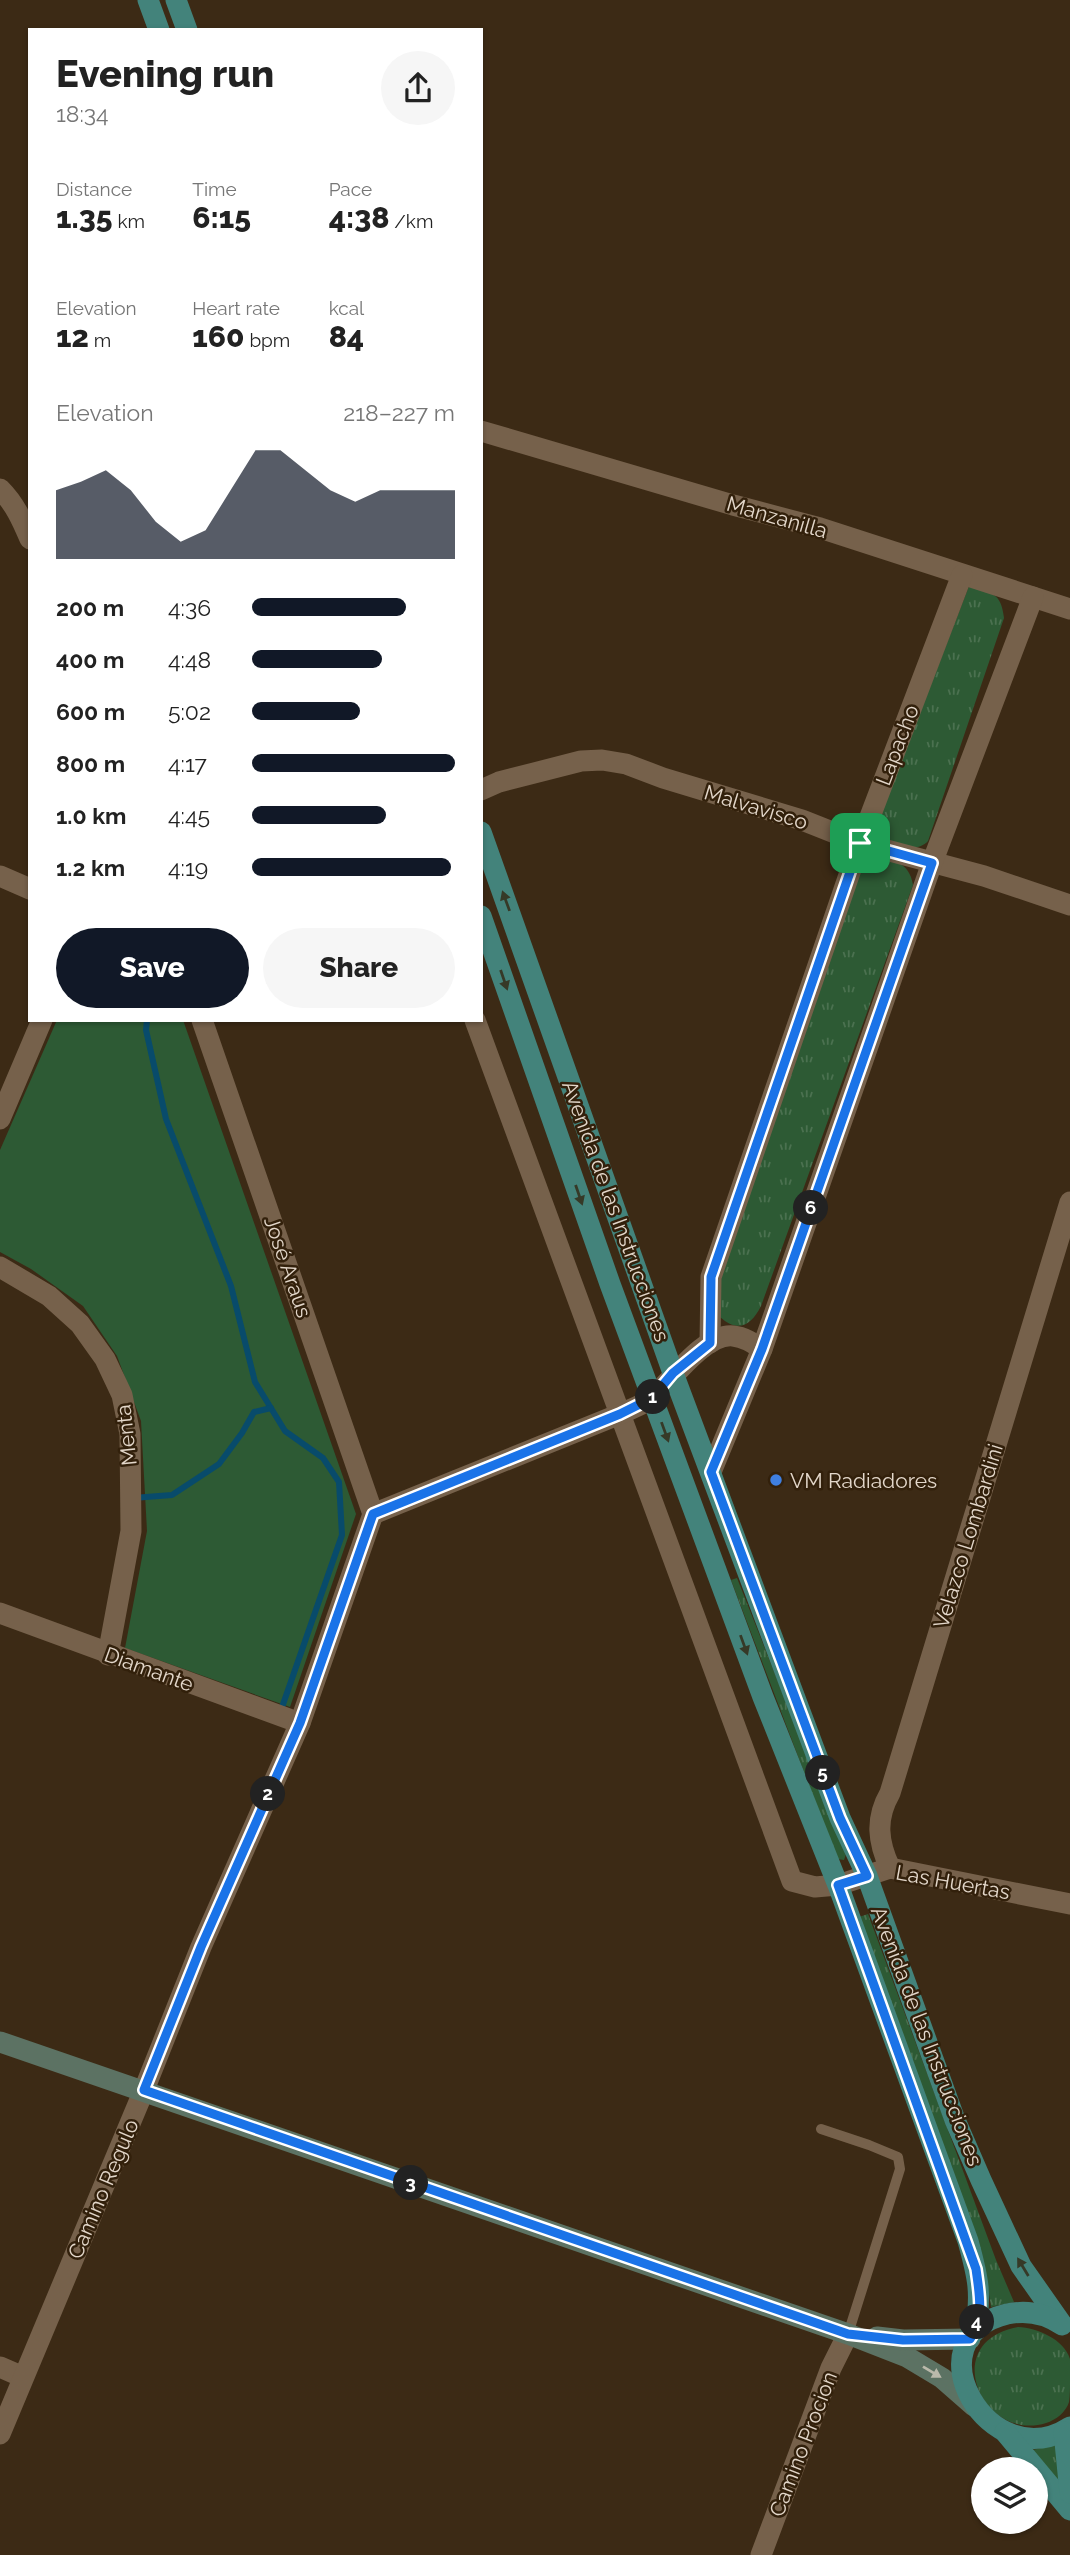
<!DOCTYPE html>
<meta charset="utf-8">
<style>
body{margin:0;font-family:Raleway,sans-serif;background:#f6f6f6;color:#222;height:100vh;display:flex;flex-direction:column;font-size:26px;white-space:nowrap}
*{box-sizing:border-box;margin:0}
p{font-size:23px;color:#767676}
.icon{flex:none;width:38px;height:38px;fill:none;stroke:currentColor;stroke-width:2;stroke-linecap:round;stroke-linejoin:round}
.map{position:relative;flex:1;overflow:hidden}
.side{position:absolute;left:28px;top:28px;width:455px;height:994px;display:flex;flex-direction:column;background:#fff;border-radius:0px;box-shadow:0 2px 5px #0004}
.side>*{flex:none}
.tools{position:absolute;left:971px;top:2457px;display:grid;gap:14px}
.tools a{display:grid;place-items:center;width:77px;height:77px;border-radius:50%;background:#fff;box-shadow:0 2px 5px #0004;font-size:35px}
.pin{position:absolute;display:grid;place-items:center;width:60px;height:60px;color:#fff;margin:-30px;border-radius:14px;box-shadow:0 4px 10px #0006}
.km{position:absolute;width:35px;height:35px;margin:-18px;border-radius:50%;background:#222;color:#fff;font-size:19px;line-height:35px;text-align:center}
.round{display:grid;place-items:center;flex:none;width:74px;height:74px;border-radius:37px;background:#f6f6f6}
.head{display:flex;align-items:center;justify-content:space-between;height:119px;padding:0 28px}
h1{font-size:38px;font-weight:800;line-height:52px}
.metrics{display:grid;grid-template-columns:repeat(3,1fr);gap:10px;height:119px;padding:7px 28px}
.metrics div{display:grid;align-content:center}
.metrics b{font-size:30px;font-weight:800}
.metrics small{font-size:19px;font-weight:400}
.metrics p{font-size:19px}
.chart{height:196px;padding:14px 28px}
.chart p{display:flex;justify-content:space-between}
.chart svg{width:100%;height:126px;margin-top:7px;fill:#111827;opacity:.7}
.button{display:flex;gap:14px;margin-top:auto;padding:14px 28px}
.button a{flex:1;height:80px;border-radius:42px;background:#111827;color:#fff;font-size:28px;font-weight:800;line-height:80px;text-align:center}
.button a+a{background:#f6f6f6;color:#222}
ul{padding:0 28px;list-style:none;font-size:23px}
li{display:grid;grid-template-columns:112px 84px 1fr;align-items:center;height:52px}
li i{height:18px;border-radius:9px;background:#111827}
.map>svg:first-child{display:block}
.grass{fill:url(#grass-tufts)}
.green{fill:#2d5a34}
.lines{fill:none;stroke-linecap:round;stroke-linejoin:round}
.stream{stroke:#084b6b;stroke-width:6}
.lane{stroke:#76614b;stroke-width:10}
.street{stroke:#76614b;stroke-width:21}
.secondary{stroke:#5c7263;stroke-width:21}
.primary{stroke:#43837b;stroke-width:21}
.oneway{fill:#363927}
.oneway2{fill:#bab9ab}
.route-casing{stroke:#fff;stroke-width:14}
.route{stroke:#1a73e8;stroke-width:9}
.shop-dot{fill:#3f7fe0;stroke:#32200b;stroke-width:2.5}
.labels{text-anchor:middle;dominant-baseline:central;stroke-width:5;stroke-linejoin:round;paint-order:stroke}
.street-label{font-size:21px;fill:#e3d7ca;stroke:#32200b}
.poi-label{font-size:21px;fill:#e3d7ca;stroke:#32200b;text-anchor:start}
</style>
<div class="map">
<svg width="1070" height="2555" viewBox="0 0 1070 2555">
<defs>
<pattern id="grass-tufts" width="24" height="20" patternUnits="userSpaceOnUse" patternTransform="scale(1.75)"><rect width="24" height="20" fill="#2d5a34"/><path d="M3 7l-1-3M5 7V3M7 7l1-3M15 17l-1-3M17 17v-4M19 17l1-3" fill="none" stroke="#4b7150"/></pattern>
</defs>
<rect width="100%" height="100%" fill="#3c2a15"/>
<!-- grass -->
<g class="grass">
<path d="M969,586C991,594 1001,591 1004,618L928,841C914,856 892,841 877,835L875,829Z"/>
<path d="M874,855C894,862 909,861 913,885L761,1306C751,1326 738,1333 720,1317L717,1285L863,862Z"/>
<polygon points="737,1578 846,1854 844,1860 838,1859 836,1856 731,1580"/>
<polygon points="868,1914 996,2260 1014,2302 991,2307 984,2263 859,1917"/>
<path d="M1018,2327C1037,2328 1064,2339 1070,2359C1070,2365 1070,2375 1070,2381C1070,2387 1070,2396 1069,2402C1066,2412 1056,2420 1046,2423C983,2443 937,2342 1018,2327Z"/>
<polygon points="1056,2445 1065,2499 1032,2450"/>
</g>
<!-- green -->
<polygon class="green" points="57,1020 183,1020 356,1514 290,1707 125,1648 147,1531 141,1421 117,1356 83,1306 31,1269 0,1252 0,1150"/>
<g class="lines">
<!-- stream -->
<g class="stream">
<polyline points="147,1020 146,1030 166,1119 231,1286 255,1382 285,1431 323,1458 339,1482 342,1535 280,1713"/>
<polyline points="133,1498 172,1495 219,1464 242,1433 254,1412 271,1408"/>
</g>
<!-- lane -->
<polyline class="lane" points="821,2129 869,2145 898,2157 900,2169 848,2334"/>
<!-- street -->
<g class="street">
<polyline points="481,431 733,505 820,528 1070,609"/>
<path d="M0,489C15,504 22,520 30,539"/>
<polyline points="481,790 499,782 581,761 602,760 626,764 663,778 802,820 860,843 984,876 1070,905"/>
<polyline points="0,876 30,889"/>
<polyline points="202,1020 373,1514"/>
<polyline points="475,1020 792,1881 815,1887 838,1885 890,1868 1070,1904"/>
<polyline points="0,1119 42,1020"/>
<polyline points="0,1267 49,1296 80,1324 105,1359 122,1395 130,1434 131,1531 108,1655"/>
<polyline points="710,1343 711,1277 860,843 962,575"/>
<polyline points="711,1472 762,1349 932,863 1033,597"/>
<path d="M373,1514L620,1414C630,1409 644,1405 653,1397C672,1380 705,1333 733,1336C744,1337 753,1343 762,1349"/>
<polyline points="0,1613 300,1723"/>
<path d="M890,1868C878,1842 875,1819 890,1793L1070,1202"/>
<polyline points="0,2367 23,2377"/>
<polyline points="0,2434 144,2090 201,1947 300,1723 373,1514"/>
<polyline points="761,2555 831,2368 848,2334"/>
</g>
<!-- secondary -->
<g class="secondary">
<polyline points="0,2042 848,2334 907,2357 942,2378 974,2406"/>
<polyline points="877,2337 903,2340 970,2339"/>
</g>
<!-- primary -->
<g class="primary">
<polyline points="148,0 159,30"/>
<polyline points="176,0 187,30"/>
<polyline points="481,832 673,1373 840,1818 867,1876 955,2120 981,2180 1021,2266 1061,2323"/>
<path d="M481,916L610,1284L763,1697L838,1885L968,2241C978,2277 982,2294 975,2331"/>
<path d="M1062,2325C1045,2313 1027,2310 1007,2314C908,2338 990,2479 1070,2427"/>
<polyline points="1005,2432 1070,2510"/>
<polyline points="1064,2432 1070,2493"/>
</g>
</g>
<!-- one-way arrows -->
<defs><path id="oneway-solid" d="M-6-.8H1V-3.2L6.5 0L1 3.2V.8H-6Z" transform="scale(1.75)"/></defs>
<g class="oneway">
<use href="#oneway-solid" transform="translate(506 901) rotate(-110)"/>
<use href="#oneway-solid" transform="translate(504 980) rotate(71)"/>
<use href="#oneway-solid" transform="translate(579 1195) rotate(71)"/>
<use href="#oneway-solid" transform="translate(665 1432) rotate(70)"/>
<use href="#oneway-solid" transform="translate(744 1645) rotate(70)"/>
<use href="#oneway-solid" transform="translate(1023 2267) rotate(-121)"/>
</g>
<use class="oneway2" href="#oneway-solid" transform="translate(932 2372) rotate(31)"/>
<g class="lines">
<!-- route casing -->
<g class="route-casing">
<path id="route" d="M860,843L932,863L762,1349L711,1472L840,1818L867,1876L838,1885L976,2269C979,2291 985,2319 970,2339L903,2340L848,2334L144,2090L201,1947L300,1723L373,1514L620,1414L652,1398L673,1373L710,1343L711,1277Z"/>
</g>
<!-- route -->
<use href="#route" class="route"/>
</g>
<!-- markers -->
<circle class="shop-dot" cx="776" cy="1480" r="7"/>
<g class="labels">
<!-- street labels -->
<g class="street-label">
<text transform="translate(777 517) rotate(16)">Manzanilla</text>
<text transform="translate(897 745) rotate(-69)">Lapacho</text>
<text transform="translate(756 807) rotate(17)">Malvavisco</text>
<text transform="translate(616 1211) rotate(70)">Avenida de las Instrucciones</text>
<text transform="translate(288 1267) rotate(71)">José Araus</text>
<text transform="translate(126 1435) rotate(-96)">Menta</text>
<text transform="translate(968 1536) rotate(-73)">Velazco Lombardini</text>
<text transform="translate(149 1669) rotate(20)">Diamante</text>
<text transform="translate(953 1882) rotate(10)">Las Huertas</text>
<text transform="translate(927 2036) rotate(69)">Avenida de las Instrucciones</text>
<text transform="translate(103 2189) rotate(-67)">Camino Regulo</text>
<text transform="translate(803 2444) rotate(-69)">Camino Procion</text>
</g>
<!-- poi labels -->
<g class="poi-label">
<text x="790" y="1480">VM Radiadores</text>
</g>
</g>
</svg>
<div class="tools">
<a><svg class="icon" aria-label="layers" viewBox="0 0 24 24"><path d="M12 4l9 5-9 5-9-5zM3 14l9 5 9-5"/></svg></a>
</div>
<div class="pin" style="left:860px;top:843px;background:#1e9e55"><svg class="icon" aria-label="arrive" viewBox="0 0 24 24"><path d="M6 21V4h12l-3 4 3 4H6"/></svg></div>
<b class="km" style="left:653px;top:1397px">1</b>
<b class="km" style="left:268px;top:1794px">2</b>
<b class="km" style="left:411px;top:2183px">3</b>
<b class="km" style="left:977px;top:2322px">4</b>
<b class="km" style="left:823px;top:1773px">5</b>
<b class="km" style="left:811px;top:1208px">6</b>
<section class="side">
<div class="head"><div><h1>Evening run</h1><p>18:34</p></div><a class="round"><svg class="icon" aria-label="share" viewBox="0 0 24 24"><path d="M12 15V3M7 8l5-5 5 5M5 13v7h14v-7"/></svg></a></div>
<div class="metrics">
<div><p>Distance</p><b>1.35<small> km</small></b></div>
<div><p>Time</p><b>6:15</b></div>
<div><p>Pace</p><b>4:38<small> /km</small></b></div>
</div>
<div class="metrics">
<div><p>Elevation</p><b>12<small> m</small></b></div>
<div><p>Heart rate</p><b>160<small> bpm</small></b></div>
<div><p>kcal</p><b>84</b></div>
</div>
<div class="chart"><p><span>Elevation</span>218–227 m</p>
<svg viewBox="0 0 160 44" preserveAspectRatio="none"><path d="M0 44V20L10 17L20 13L30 20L40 31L50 38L60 34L70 20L80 6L90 6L100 13L110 20L120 24L130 20L140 20L150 20L160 20V44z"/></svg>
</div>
<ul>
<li><b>200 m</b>4:36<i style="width:76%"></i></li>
<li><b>400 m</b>4:48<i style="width:64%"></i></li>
<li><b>600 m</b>5:02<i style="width:53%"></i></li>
<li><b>800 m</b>4:17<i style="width:100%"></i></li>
<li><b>1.0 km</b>4:45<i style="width:66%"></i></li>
<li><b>1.2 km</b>4:19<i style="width:98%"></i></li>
</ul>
<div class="button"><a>Save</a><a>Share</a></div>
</section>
</div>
